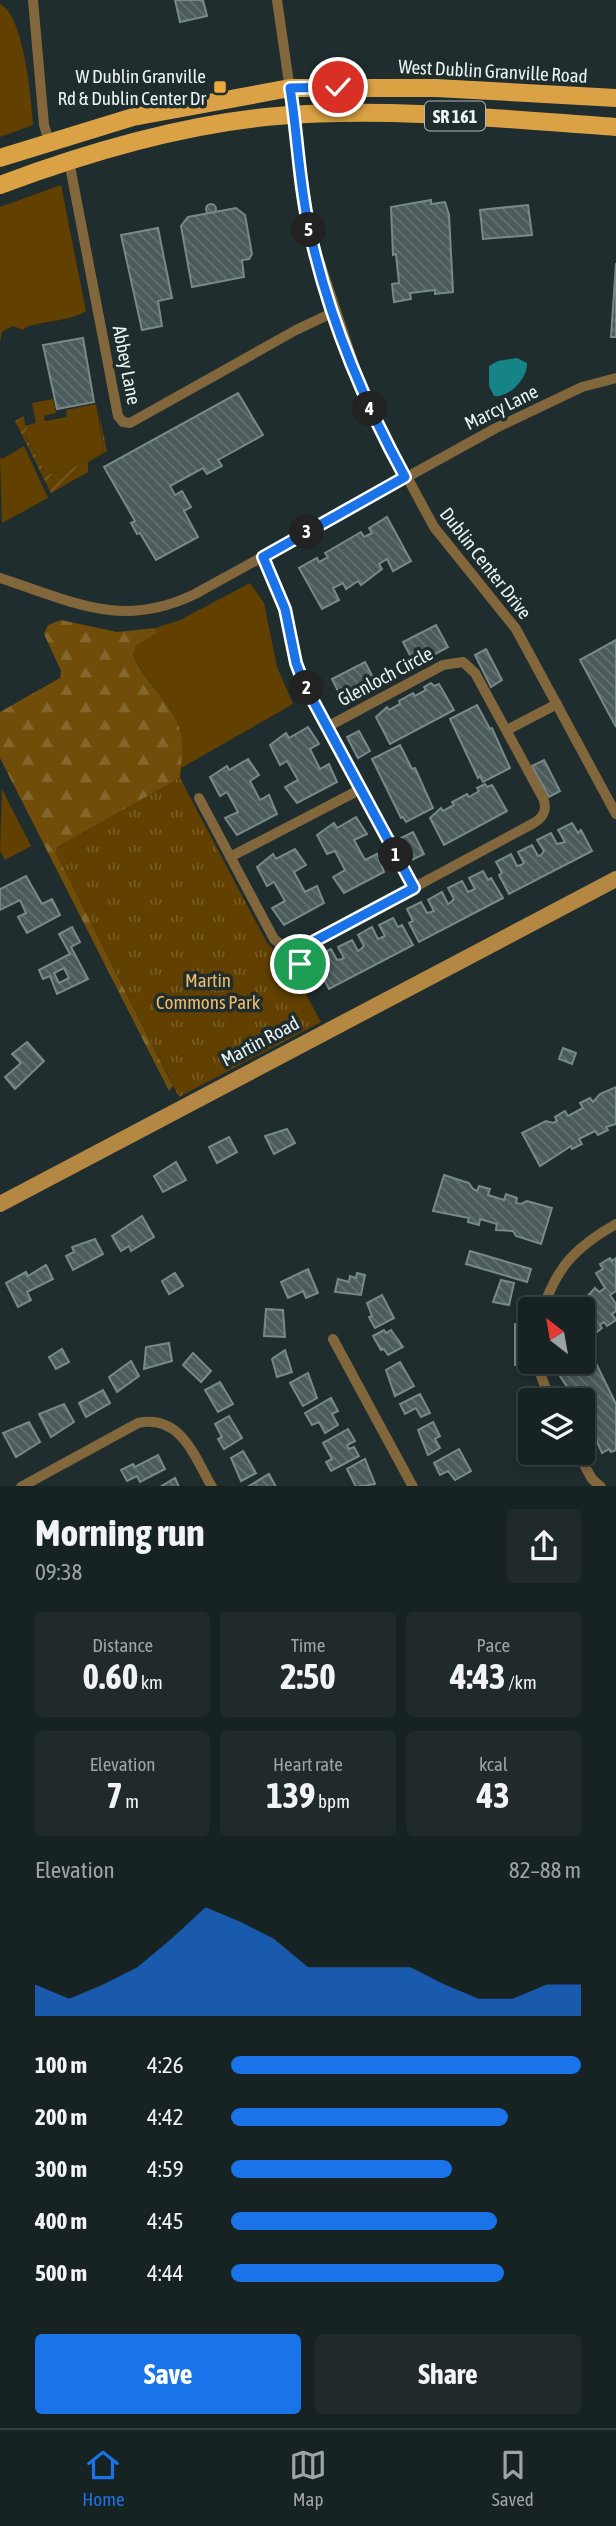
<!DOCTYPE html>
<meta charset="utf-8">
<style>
body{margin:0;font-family:"Asap Condensed",sans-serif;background:#202a2a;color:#f1f3f6;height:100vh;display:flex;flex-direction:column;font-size:26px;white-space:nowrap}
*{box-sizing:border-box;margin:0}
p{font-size:23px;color:#9ea4a5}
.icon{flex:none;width:38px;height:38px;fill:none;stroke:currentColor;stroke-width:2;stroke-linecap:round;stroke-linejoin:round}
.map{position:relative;height:1486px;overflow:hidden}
.panel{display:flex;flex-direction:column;background:#172222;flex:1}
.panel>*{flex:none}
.needle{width:46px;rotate:329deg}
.fabs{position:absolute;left:518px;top:1297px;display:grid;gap:14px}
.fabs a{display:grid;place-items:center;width:77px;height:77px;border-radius:7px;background:#172222;box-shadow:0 4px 10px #0003,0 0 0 2px #363f40;font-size:35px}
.pin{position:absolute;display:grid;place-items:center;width:60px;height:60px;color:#fff;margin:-30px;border:4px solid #fff;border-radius:50%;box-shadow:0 2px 7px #0007}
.km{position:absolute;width:35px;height:35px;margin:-18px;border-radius:50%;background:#222;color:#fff;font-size:19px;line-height:35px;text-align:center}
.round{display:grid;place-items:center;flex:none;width:74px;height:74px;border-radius:7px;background:#202a2a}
.head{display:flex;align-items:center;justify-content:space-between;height:119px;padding:0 35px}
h1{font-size:38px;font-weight:700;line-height:52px}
.metrics{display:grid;grid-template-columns:repeat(3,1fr);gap:10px;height:119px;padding:7px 35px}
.metrics div{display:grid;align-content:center;border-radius:7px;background:#202a2a;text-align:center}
.metrics b{font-size:35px;font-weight:700}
.metrics small{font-size:19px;font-weight:400}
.metrics p{font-size:19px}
.chart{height:196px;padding:14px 35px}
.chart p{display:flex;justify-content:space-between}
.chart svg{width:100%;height:126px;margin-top:7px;fill:#1a73e8;opacity:.7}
.cta{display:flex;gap:14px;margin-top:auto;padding:14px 35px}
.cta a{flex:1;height:80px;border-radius:7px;background:#1a73e8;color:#fff;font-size:28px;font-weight:700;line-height:80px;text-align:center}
.cta a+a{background:#202a2a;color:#f1f3f6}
ul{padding:0 35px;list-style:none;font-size:23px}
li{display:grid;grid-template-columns:112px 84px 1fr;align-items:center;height:52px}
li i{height:18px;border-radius:9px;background:#1a73e8}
.menu{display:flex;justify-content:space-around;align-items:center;height:98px;border-top:2px solid #363f40;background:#172222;font-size:19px;color:#9ea4a5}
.menu a{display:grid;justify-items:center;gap:4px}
.menu .active{color:#1a73e8}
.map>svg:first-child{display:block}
.grass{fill:#614000}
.forest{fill:url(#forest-firs)}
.park{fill:url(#park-tufts)}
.garden{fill:url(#garden-furrows)}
.water{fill:#168387}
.building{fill:url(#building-back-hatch);stroke:#79898a;stroke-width:2;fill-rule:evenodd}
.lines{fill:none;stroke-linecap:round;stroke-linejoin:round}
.street{stroke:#82673d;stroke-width:10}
.secondary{stroke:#b48843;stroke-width:16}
.primary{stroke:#daa244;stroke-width:18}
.route-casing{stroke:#fff;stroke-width:14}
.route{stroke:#1a73e8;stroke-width:9}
.poi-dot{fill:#ebaa39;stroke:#1f2d2e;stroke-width:2.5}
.labels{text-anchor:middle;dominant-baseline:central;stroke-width:7;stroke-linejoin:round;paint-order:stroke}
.shield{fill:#1f2d2e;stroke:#aeb8b9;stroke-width:2}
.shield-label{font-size:18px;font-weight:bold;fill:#ebf4f4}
.street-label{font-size:19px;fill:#ebf4f4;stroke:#1f2d2e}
.poi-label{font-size:19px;fill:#ebf4f4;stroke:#1f2d2e;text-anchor:end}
.park-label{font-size:19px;fill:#f1bb67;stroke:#1f2d2e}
</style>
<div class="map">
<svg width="616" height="1487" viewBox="0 0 616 1487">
<defs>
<pattern id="forest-firs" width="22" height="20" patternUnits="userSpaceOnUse" patternTransform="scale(1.75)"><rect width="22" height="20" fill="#704d09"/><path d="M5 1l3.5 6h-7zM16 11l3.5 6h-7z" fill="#85672d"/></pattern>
<pattern id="park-tufts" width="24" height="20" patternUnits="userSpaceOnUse" patternTransform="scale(1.75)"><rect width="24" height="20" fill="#614000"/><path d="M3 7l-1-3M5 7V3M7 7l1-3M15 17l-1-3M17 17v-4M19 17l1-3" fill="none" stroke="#785c26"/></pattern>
<pattern id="garden-furrows" width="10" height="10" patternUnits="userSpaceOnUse" patternTransform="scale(1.75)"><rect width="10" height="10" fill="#614000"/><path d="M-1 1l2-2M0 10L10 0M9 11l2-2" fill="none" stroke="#785c26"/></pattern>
<pattern id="building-back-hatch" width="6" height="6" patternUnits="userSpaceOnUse" patternTransform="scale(1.75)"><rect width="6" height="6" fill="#4b5a5b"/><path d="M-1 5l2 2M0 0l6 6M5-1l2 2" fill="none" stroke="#657273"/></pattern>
</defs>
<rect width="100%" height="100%" fill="#1f2d2e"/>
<!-- grass -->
<g class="grass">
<path d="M0,4C24,15 31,99 33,125L0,137Z"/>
<path d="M61,185L86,311C69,322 43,320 24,328V330L13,326L2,332L0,342V207Z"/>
<polygon points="53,399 56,413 44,416 45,421 67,417 66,410 96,404 104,450 73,468 47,475 25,434 28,425 36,423 32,403"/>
<polygon points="24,446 48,498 2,523 0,458 4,458"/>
<path d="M250,583L264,603L277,667L293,704L181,768C181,759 183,749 182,740C179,706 144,684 133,653L136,646L157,633L155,628L180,620Z"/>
<polygon points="2,789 31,846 5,860 0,851"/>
</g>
<!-- forest -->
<path class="forest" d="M61,620L117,632L155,628L157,633L136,646L133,654C144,684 178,706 182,739C183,751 181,765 180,778L54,849L173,1086L169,1091L0,758V712L60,678L61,671L44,634L48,625Z"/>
<!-- park -->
<polygon class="park" points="180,778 267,943 290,965 321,1022 179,1097 54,849"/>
<!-- garden -->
<polygon class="garden" points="99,413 107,451 88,462 88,472 51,493 15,421 24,416 25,425 28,425 25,435 47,475 73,468 104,450"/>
<!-- water -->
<path class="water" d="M517,358L527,363C528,378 509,398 494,396L489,386V366L498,361Z"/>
<!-- building -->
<g class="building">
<polygon points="175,0 203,0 207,16 180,22"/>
<polygon points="431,200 431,204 445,202 449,215 453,292 435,294 435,290 410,293 411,299 394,302 392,284 399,283 396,254 393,255 391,207"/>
<circle cx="211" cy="209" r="5"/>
<polygon points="528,205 532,235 483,239 480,210"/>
<polygon points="236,208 245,215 252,254 249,259 242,260 244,277 192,287 181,226 188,217"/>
<polygon points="158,228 172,298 158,301 162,326 142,330 121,235"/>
<polygon points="616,263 616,337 611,337"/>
<polygon points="83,338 94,402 57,409 43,345"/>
<polygon points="238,393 263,435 218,460 222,466 207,474 203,468 170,486 175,495 182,491 191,507 184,511 198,537 156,560 140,533 137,534 131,523 135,521 104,467"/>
<polygon points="387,517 411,561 393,571 387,559 379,564 382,569 361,585 358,581 346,589 343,583 333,588 339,600 322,609 299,568 317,558 319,562 328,557 325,553 361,532 364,537 372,533 369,528"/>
<polygon points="436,625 448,647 415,665 403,642"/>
<polygon points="616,640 616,727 580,660"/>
<polygon points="486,649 502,680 491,687 475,655"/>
<polygon points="365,662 377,685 344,703 332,679"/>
<polygon points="431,683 434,686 439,684 454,710 390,744 376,717 387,707 389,710 400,704 399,701 413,693 415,696 426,690 424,687"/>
<polygon points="477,705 490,729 492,728 510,768 483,782 480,776 478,778 450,719"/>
<polygon points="308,727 319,744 310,749 320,769 329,764 337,782 297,803 285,787 298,780 287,761 280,765 270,745 286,733 289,738"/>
<polygon points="359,731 370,751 358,758 347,737"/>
<polygon points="400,745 412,769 415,768 433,808 406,822 403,817 401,818 372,759"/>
<polygon points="248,759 259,775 250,781 260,800 269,795 277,814 237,835 225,818 238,812 227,792 220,796 210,777 227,766 229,770"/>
<polygon points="544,760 560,791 549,797 532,766"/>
<polygon points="485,784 487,787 492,785 507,811 444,845 430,818 441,808 443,811 454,805 452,802 467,794 469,797 479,791 477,788"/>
<polygon points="356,817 367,834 354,840 365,860 377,854 384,872 344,893 333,877 345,870 335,851 327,854 317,835 334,823 337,828"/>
<polygon points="572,823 578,833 581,830 592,851 509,894 499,875 502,873 496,862 511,854 517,866 521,865 524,863 518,852 532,845 538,856 541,855 544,851 537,840 551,833 557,844 565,842 558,830"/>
<polygon points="413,832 424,854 412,860 401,838"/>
<polygon points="295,849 306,865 294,872 305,892 317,886 324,903 284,925 272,908 285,901 274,882 267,886 257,867 273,854 276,859"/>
<polygon points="483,871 488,880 491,878 503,898 419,942 409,923 413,921 407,909 421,902 427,913 431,912 434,911 428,900 442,892 448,904 451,902 454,899 448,888 462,881 468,892 475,889 469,878"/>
<polygon points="26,876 42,904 52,899 60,915 27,933 18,917 26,913 20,900 0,910 0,889"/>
<polygon points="393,918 398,927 402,925 413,945 329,989 319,970 323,968 317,956 331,949 337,960 342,959 344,958 338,947 352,940 358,951 361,949 364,946 358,935 372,927 378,939 385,936 379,925"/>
<path d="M72,927L80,942L71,947L88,979L57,994L50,976L43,979L39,970L70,954L59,934ZM64,968L69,978L59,983L54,973Z"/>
<polygon points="27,1042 44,1061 15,1089 5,1077 21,1063 12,1054"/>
<polygon points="563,1048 576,1053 572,1064 559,1059"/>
<polygon points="616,1087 616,1124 606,1127 608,1130 598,1135 595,1131 579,1139 582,1144 572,1149 571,1146 540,1166 522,1133 546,1121 553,1123 557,1121 555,1117 565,1111 568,1116 583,1108 580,1103 590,1098 593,1102 600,1094"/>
<polygon points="287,1129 295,1143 274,1154 265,1136"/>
<polygon points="229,1137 237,1152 217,1163 209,1147"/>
<polygon points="176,1162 186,1180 163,1192 154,1176"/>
<polygon points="444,1175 469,1183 473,1189 477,1191 479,1186 490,1189 488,1195 504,1200 506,1194 517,1198 516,1203 521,1204 527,1201 552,1208 541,1244 516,1236 513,1231 496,1230 497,1224 480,1219 479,1225 468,1222 469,1218 433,1211"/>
<polygon points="142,1216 154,1237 131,1251 129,1246 121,1251 112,1236"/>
<polygon points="95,1239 103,1254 73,1270 66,1256 74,1252 72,1247"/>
<polygon points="470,1251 531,1269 527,1282 466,1264"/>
<polygon points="610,1258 612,1261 616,1258 616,1291 610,1295 616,1304 616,1311 612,1314 616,1320 607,1326 604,1322 600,1325 602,1328 583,1343 583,1309 562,1309 582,1297 584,1300 595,1288 599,1292 605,1288 596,1273 603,1269 600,1264"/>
<polygon points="46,1265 53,1279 27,1292 31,1300 18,1307 6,1283 26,1272 28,1276"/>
<polygon points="308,1269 318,1293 306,1298 303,1291 288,1298 281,1282"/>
<polygon points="175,1273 183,1286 169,1294 162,1281"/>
<polygon points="357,1273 365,1275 361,1295 335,1292 338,1279 349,1282 350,1276 356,1278"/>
<polygon points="501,1280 514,1283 509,1305 493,1302"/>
<polygon points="382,1295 394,1318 375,1328 369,1317 372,1316 367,1303"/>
<polygon points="266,1309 283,1310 285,1337 264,1336"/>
<polygon points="515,1324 528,1324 529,1364 515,1365"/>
<polygon points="384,1330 386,1333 391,1330 403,1347 388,1355 384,1349 381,1350 373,1336"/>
<polygon points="169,1343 172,1361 144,1369 146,1347"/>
<polygon points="62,1349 69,1362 56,1369 49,1357"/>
<polygon points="285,1350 292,1372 277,1377 272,1359"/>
<polygon points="193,1353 211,1371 201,1382 183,1365"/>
<polygon points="586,1357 587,1360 593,1357 616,1404 616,1450 611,1452 609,1449 602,1453 591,1428 593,1427 583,1411 583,1400 575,1399 560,1376 567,1372 565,1369"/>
<polygon points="131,1361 139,1376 117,1392 109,1377"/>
<polygon points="400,1362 414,1386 395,1396 386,1370"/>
<polygon points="308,1373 317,1398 303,1406 290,1383"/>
<polygon points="220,1382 233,1404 218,1412 205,1390"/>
<polygon points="103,1390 110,1403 86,1417 79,1403"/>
<polygon points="420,1394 430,1413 421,1417 416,1408 405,1414 400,1404"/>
<polygon points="331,1398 338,1411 332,1414 338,1425 325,1433 319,1422 312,1425 305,1413"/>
<polygon points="64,1404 74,1422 51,1437 39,1414"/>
<polygon points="229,1416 242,1438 224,1449 218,1439 222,1437 215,1424"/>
<polygon points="29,1422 40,1442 16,1457 3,1433"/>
<polygon points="433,1422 440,1436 435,1439 440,1448 428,1455 418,1430"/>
<polygon points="348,1429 355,1441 347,1445 349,1449 354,1447 359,1456 331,1471 326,1462 332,1459 323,1443"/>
<polygon points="459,1449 471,1471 455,1480 448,1471 440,1475 434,1463"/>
<polygon points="243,1451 256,1473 241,1481 231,1458"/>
<polygon points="158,1455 165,1469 140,1482 137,1476 127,1481 121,1470 133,1464 135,1467"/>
<polygon points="365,1459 375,1484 356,1487 347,1469"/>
<polygon points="269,1474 276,1487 250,1487 249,1486"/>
<polygon points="175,1478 179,1487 160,1487"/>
</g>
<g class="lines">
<!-- street -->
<g class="street">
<polyline points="33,0 44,125 49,141"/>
<polyline points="277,0 311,236 366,401 434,527 516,629 616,814"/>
<polyline points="69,161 118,416 123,422 130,423 296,330 334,312"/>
<polyline points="263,557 285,609 296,663 304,684 414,888"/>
<path d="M0,578C72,601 121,630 195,594L496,428L582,387L616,378"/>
<polyline points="507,730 557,704"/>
<polyline points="199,798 274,939 295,956 310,982"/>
<polyline points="230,857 361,789"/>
<path d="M292,953L532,824C543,818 548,811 543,798L475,673L463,662L443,665L327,727"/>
<path d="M543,1309C557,1266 577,1246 616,1224"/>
<polyline points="333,1339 413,1487"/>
<polyline points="536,1362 550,1400"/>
<polyline points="577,1452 592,1479 601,1487"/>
<path d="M21,1487L138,1423C181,1414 194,1456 212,1487"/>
</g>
<!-- secondary -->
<polyline class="secondary" points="0,1204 616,879"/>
<!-- primary -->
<g class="primary">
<polyline points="0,158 133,117 290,88 436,88 616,98"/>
<path d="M0,185C88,152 183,124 277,116C390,107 504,119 616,127"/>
</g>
</g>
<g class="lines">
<!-- route casing -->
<g class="route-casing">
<path id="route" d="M300,964L292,953L414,888L304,684L296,663L285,609L263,557L405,477C364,402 330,320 311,237C299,188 298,137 290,88L338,87"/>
</g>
<!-- route -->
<use href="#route" class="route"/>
</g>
<!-- markers -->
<rect class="poi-dot" x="213" y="80" width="14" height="14" rx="3.5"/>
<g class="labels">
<!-- shield labels -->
<rect class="shield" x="425" y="101.5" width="60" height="29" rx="5"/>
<g class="shield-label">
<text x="455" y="116">SR 161</text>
</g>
<!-- street labels -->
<g class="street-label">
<text transform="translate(493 71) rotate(3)">West Dublin Granville Road</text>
<text transform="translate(127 365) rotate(79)">Abbey Lane</text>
<text transform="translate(501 407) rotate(-26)">Marcy Lane</text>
<text transform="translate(486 563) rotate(52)">Dublin Center Drive</text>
<text transform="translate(385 676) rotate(-28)">Glenloch Circle</text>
<text transform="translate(260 1041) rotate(-28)">Martin Road</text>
</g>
<!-- poi labels -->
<g class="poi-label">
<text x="206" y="76">W Dublin Granville<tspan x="206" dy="22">Rd &amp; Dublin Center Dr</tspan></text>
</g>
<!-- park labels -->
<g class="park-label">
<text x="208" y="980">Martin<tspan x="208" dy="22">Commons Park</tspan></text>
</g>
</g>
</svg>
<div class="fabs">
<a><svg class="needle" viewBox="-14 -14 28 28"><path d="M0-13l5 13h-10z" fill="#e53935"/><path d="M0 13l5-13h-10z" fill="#9ea4a5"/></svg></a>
<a><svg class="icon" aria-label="layers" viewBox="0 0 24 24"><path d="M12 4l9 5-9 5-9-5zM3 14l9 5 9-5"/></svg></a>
</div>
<div class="pin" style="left:300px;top:964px;background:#1e9e55"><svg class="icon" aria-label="arrive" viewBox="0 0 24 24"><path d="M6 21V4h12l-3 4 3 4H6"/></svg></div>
<div class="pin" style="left:338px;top:87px;background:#d93025"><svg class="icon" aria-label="check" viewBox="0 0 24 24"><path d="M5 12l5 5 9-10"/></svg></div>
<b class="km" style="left:396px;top:855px">1</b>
<b class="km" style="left:307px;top:688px">2</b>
<b class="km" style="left:307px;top:532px">3</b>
<b class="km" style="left:370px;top:409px">4</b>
<b class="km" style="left:309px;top:230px">5</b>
</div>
<section class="panel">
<div class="head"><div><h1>Morning run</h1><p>09:38</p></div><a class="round"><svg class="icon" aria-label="share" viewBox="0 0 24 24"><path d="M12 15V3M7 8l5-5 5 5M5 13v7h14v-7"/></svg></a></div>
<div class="metrics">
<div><p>Distance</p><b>0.60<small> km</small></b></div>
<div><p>Time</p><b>2:50</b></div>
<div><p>Pace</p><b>4:43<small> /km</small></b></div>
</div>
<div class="metrics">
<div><p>Elevation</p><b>7<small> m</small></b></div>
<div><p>Heart rate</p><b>139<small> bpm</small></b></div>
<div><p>kcal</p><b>43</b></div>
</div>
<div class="chart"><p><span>Elevation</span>82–88 m</p>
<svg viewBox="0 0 160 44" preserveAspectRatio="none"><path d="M0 44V33L10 38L20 33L30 27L40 17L50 6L60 11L70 17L80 27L90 27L100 27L110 27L120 33L130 38L140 38L150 33L160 33V44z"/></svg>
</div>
<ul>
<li><b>100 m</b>4:26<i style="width:100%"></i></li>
<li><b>200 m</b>4:42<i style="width:79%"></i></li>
<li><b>300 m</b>4:59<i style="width:63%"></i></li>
<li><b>400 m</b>4:45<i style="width:76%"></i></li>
<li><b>500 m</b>4:44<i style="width:78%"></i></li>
</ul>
<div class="cta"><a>Save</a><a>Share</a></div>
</section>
<nav class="menu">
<a class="active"><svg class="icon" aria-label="home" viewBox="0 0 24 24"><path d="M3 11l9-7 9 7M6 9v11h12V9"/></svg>Home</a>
<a><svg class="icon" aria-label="map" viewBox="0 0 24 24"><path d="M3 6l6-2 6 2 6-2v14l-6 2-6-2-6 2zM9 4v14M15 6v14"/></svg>Map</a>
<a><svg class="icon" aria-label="saved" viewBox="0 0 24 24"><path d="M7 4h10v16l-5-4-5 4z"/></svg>Saved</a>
</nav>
